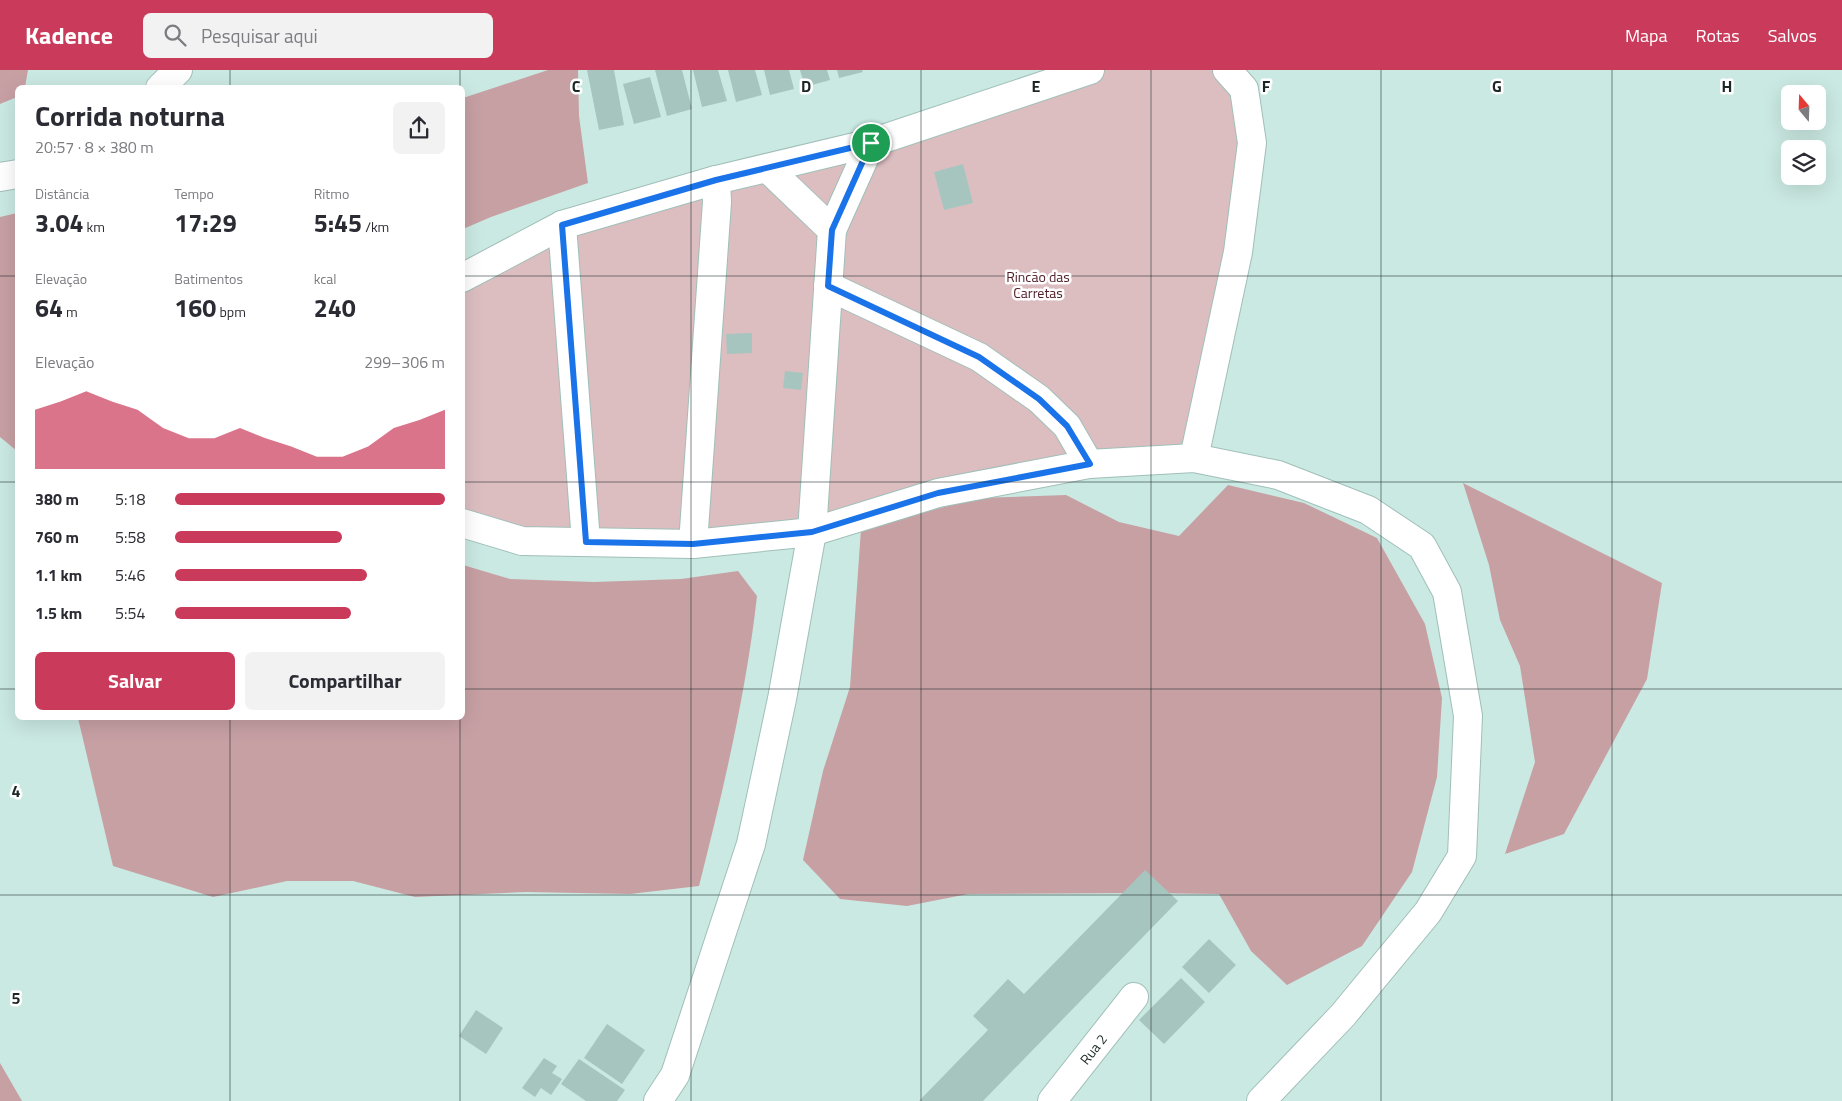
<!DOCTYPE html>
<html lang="pt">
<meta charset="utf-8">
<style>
body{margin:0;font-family:"Titillium Web",sans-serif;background:#f2f2f3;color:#2b2b33;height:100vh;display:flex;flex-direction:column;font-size:19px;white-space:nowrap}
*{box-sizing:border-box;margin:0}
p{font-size:16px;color:#7c7c81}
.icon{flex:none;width:28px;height:28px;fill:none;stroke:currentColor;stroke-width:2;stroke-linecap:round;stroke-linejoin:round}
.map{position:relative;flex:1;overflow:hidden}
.drawer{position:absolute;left:15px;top:15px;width:450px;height:635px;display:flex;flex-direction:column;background:#fff;border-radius:8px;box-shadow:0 5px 20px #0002}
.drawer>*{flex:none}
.needle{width:32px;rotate:341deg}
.controls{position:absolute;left:1781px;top:15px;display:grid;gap:10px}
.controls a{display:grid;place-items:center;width:45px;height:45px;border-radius:8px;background:#fff;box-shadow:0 5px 20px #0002;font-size:25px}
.pin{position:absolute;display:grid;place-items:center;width:42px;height:42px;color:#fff;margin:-21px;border:2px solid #fff;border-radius:50%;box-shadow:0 1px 5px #0007}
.round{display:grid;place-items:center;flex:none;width:52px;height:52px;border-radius:8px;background:#f2f2f3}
.head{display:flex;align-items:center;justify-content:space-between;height:85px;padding:0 20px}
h1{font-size:28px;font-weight:700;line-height:38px}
.metrics{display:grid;grid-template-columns:repeat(3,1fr);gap:8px;height:85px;padding:5px 20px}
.metrics div{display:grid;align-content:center}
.metrics b{font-size:25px;font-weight:700}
.metrics small{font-size:14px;font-weight:400}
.metrics p{font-size:14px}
.chart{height:140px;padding:10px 20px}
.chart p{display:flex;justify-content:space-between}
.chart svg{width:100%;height:90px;margin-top:5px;fill:#ca3a5a;opacity:.7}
.primary-button{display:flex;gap:10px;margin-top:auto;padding:10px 20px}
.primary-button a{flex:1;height:58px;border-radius:8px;background:#ca3a5a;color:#fff;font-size:20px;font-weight:700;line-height:58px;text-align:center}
.primary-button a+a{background:#f2f2f3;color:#2b2b33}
ul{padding:0 20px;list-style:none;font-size:16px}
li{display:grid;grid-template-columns:80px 60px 1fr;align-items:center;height:38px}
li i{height:12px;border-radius:6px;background:#ca3a5a}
header{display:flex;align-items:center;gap:30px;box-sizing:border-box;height:70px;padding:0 25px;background:#ca3a5a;color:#fff}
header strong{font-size:24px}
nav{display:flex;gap:28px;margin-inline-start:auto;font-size:18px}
.search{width:350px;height:45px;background:#f2f2f3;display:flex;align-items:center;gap:12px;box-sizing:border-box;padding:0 18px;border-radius:8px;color:#7c7c81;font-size:19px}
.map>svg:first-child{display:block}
.green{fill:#dcbec1}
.forest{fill:#c7a0a4}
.building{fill:#a7c5bf}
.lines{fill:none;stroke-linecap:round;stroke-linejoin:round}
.minor-casing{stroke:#a0bfb8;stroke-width:30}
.minor{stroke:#fff;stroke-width:28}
.route-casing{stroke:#fff;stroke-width:10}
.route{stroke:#1a73e8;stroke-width:6}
.grid{fill:none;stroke:#1b2725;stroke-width:1;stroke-opacity:0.55}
.labels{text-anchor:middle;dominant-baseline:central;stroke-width:5;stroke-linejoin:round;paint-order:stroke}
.park-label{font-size:14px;fill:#4e1c25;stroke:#fff}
.street-label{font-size:14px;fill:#1b2725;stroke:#fff}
.grid-label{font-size:16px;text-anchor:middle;font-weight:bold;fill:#1b2725;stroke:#fff;stroke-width:5;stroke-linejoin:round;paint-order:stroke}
</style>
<header>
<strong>Kadence</strong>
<div class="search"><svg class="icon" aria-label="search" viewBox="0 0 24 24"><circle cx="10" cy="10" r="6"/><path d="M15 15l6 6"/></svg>Pesquisar aqui</div>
<nav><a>Mapa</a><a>Rotas</a><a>Salvos</a></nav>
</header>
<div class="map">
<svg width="1842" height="1031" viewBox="0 0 1842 1031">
<rect width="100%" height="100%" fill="#cae9e2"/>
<!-- green -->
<polygon class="green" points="1090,0 1227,0 1252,73 1194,388 693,474 463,453 463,208 562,155"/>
<!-- forest -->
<g class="forest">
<polygon points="0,0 28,0 25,17 18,18 17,27 0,34"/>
<polygon points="548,0 578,0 579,46 588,113 491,147 463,159 463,28"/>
<polygon points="17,143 18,143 17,381 0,367 0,147"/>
<polygon points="1463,413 1662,513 1647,609 1564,764 1505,784 1535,692 1520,596 1500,550 1489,495"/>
<polygon points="1228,415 1304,433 1377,468 1425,554 1442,628 1437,707 1412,802 1362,876 1287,915 1251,881 1219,824 1143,823 968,824 907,836 840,829 803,790 823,701 850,617 861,459 978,428 1066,425 1119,452 1179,466"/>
<path d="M463,495L510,509L594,512L681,509L738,501L757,526C746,624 723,721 699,816L630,824L526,822L415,827L353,811H287L213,827L113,796L78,648H462Z"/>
<polygon points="0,993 22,1031 0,1031"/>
</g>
<!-- building -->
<g class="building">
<polygon points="587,0 614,0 624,55 599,60"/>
<polygon points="655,0 682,0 692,39 667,46"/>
<polygon points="693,0 718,0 727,31 702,37"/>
<polygon points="728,0 755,0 762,25 736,32"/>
<polygon points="764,0 789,0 794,19 770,25"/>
<polygon points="800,0 827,0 830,10 805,17"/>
<polygon points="837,0 862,0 863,2 839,8"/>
<polygon points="650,7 661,47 634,54 623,14"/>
<polygon points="963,94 973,133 944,140 934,102"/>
<polygon points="752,263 752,283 727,284 726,264"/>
<polygon points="785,301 803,303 801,320 783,318"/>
<polygon points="1145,800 1178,831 983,1031 919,1031 988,960 973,946 1008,909 1024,924"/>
<polygon points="1209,869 1236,895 1209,923 1182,897"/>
<polygon points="1181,908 1205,932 1164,974 1139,950"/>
<polygon points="476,940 503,958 486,984 459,966"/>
<polygon points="607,954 645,980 622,1014 584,988"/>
<polygon points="544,988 557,996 552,1003 562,1009 551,1025 541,1018 535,1027 522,1018"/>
<polygon points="579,989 625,1020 617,1031 586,1031 561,1014"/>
</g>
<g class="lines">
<!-- minor casing -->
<g class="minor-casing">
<g id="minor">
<polyline points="160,18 178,0"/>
<polyline points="768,99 832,160"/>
<polyline points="0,107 18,104"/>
<polyline points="562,155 586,472"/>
<polyline points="462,208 562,155 716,110 871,73 1090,0"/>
<polyline points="828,216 979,287 1039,329 1067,356 1089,394"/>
<polyline points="1194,388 1238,182 1252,73 1244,19 1227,0"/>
<polyline points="462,453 522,471 693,474 812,462 938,423 1089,394 1194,388 1278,405 1368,440 1422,476 1447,522 1468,646 1462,786 1428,842 1343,945 1261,1031"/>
<polyline points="693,474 717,132 716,110"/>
<polyline points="658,1031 675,1005 751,774 782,629 812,462 832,160 871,73"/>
<polyline points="1052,1031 1134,927"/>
</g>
</g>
<!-- minor -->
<use href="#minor" class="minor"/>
</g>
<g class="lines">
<!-- route casing -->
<g class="route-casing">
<polygon id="route" points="871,73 832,160 828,216 979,287 1039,329 1067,356 1090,394 938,423 812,462 693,474 586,472 562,155 716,110"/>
</g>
<!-- route -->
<use href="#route" class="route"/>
</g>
<!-- grid -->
<path class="grid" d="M230,0V18M460,0V18M691,0V1031M921,0V1031M1151,0V1031M1381,0V1031M1612,0V1031M0,206H18M462,206H1842M0,412H18M462,412H1842M0,619H18M462,619H1842M230,648V1031M460,648V1031M0,825H1842"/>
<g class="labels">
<!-- park labels -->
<g class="park-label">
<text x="1038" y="206">Rincão das<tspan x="1038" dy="16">Carretas</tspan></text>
</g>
<!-- street labels -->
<g class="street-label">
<text transform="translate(1093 979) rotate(-52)">Rua 2</text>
</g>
</g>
<g class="grid-label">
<text x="576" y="22">C</text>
<text x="806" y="22">D</text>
<text x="1036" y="22">E</text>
<text x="1266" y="22">F</text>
<text x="1497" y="22">G</text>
<text x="1727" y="22">H</text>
<text x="16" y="727">4</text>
<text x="16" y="934">5</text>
</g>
</svg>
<div class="controls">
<a><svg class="needle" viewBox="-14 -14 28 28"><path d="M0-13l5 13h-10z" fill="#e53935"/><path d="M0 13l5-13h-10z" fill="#7c7c81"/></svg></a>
<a><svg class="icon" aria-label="layers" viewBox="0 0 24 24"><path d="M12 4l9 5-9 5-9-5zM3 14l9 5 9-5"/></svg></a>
</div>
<div class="pin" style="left:871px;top:73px;background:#1e9e55"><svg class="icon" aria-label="arrive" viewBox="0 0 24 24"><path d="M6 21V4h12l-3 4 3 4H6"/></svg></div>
<section class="drawer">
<div class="head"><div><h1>Corrida noturna</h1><p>20:57 · 8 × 380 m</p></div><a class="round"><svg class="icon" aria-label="share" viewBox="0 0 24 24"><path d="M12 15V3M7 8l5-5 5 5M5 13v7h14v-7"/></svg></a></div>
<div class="metrics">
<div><p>Distância</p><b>3.04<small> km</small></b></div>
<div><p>Tempo</p><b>17:29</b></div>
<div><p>Ritmo</p><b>5:45<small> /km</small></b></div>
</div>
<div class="metrics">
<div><p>Elevação</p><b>64<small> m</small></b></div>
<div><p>Batimentos</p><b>160<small> bpm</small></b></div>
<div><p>kcal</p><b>240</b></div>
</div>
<div class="chart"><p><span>Elevação</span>299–306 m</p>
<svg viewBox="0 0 160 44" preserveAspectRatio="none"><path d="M0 44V15L10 11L20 6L30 11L40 15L50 24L60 29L70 29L80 24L90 29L100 33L110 38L120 38L130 33L140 24L150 20L160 15V44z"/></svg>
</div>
<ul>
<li><b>380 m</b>5:18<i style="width:100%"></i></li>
<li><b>760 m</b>5:58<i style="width:62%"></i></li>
<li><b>1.1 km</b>5:46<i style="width:71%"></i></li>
<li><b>1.5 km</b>5:54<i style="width:65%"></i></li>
</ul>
<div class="primary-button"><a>Salvar</a><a>Compartilhar</a></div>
</section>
</div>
